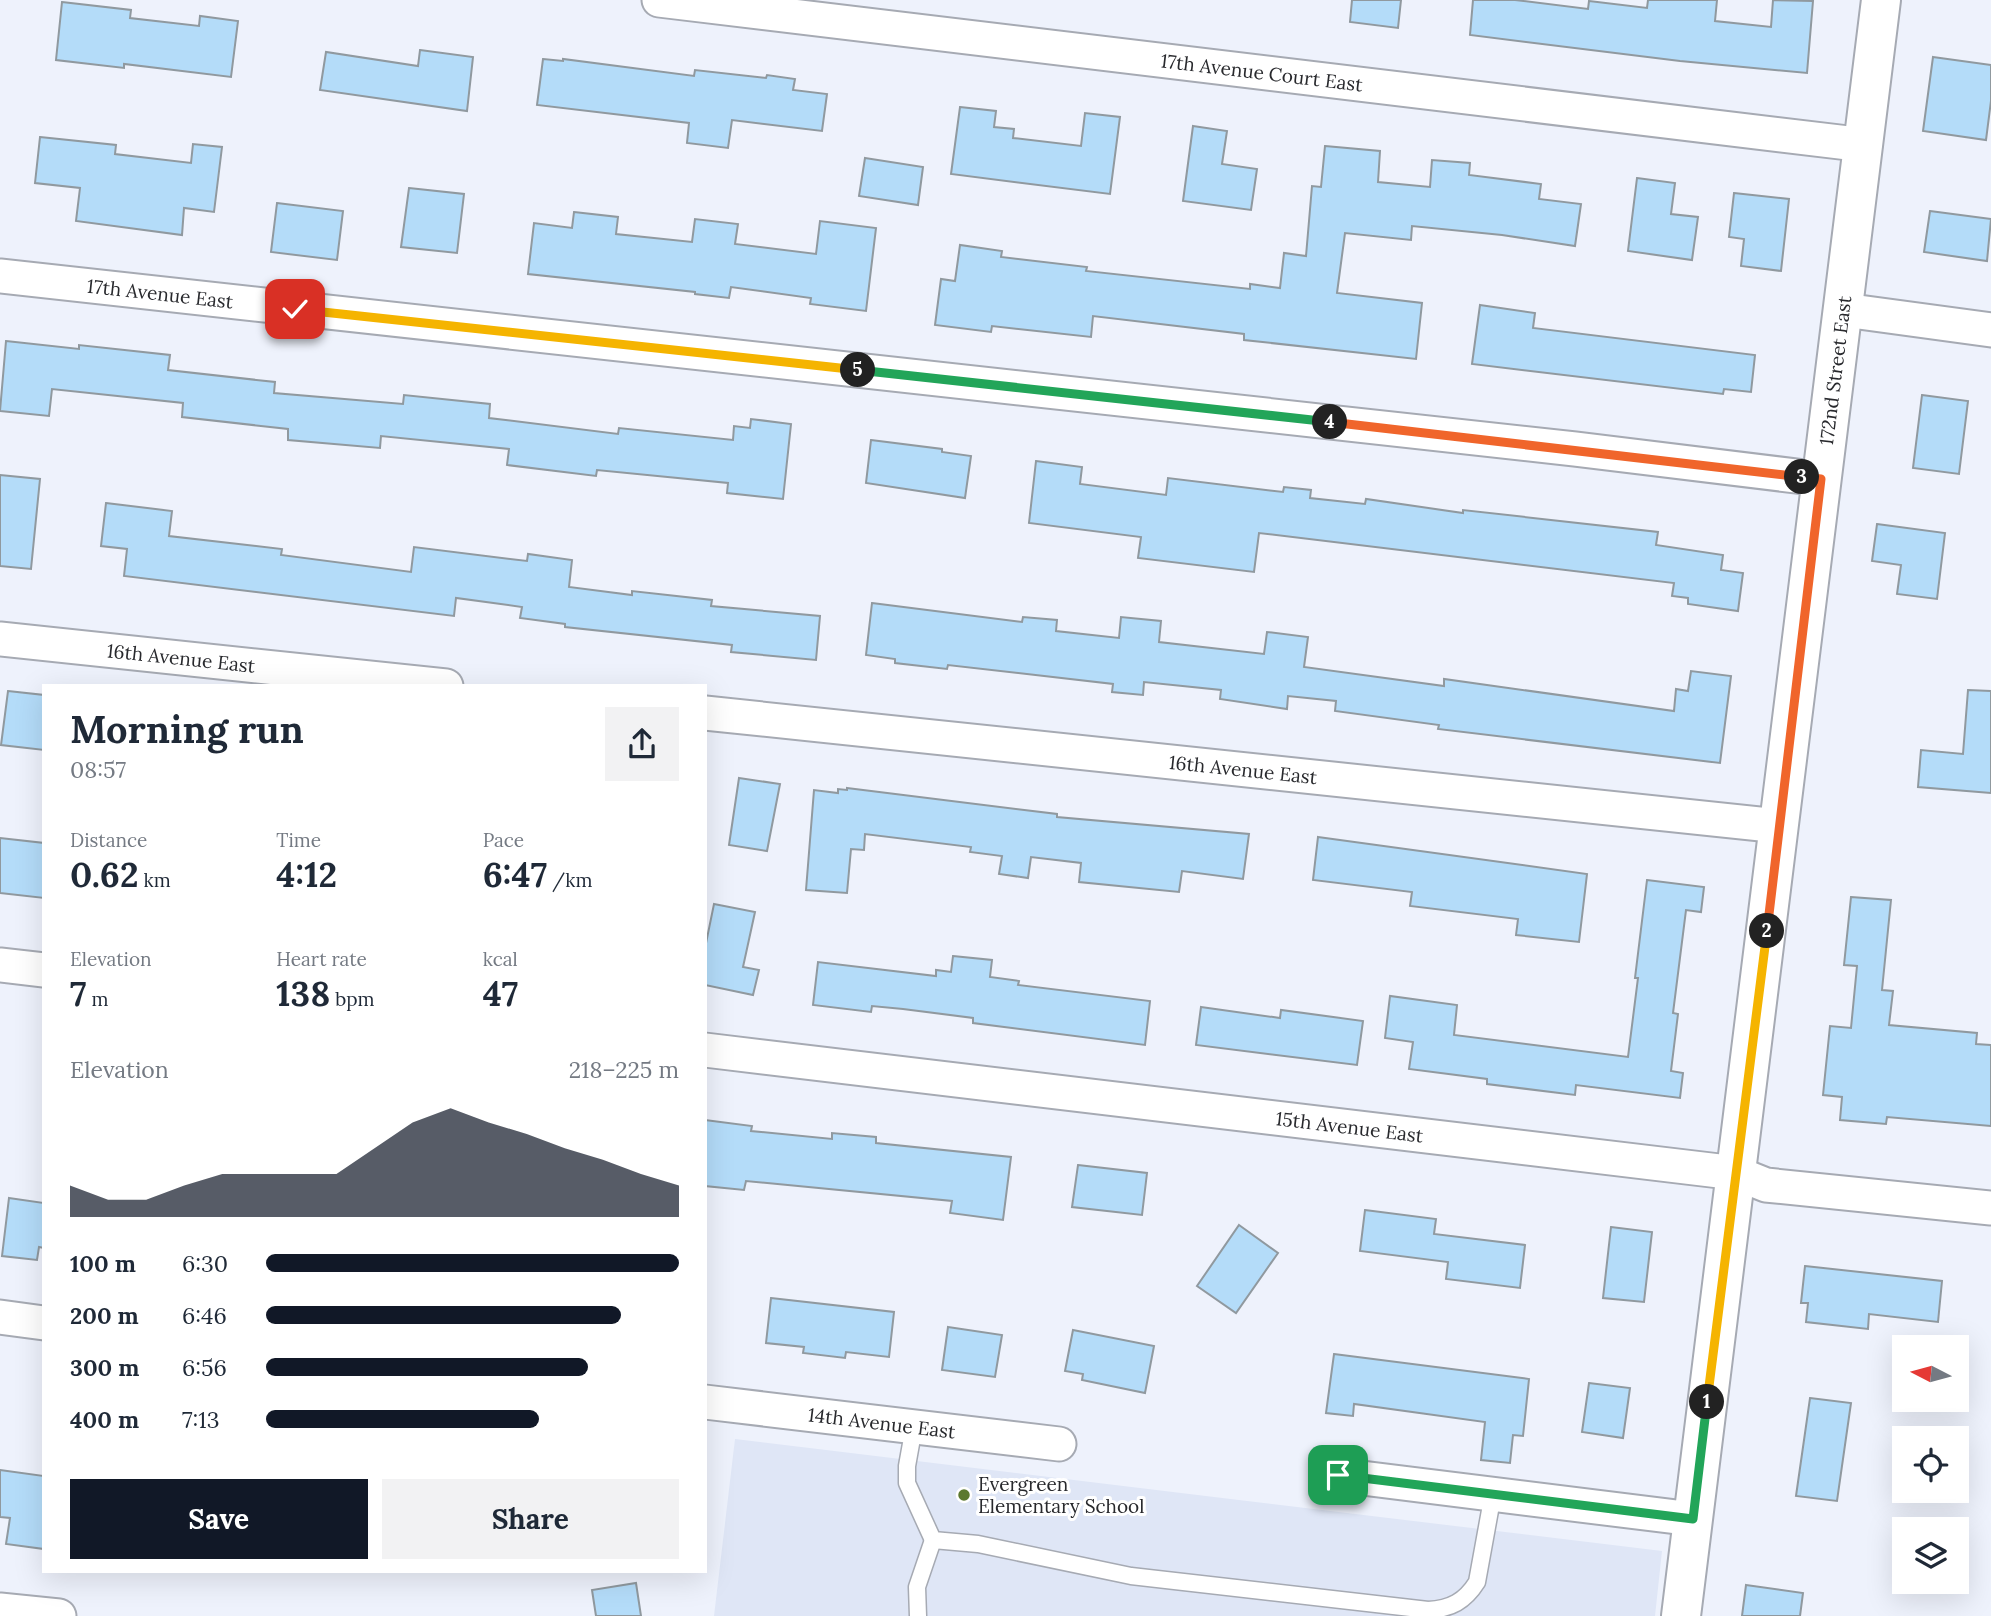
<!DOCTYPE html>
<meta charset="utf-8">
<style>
body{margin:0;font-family:Lora,serif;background:#f2f2f3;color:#1f2937;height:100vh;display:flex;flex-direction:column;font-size:26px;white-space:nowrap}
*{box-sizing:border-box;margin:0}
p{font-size:23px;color:#747a83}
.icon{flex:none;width:38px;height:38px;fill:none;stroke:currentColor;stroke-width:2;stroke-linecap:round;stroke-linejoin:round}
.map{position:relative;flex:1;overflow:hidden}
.details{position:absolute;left:42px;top:684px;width:665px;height:889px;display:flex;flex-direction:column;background:#fff;border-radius:0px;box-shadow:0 7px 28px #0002}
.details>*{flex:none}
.needle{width:46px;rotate:276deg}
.controls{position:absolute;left:1892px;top:1335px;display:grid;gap:14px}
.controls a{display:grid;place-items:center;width:77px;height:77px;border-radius:0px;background:#fff;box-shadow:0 7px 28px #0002;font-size:35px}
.pin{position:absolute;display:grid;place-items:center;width:60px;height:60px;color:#fff;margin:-30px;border-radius:14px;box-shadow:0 4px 10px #0006}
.km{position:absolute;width:35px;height:35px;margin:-18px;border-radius:50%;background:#222;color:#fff;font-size:19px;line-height:35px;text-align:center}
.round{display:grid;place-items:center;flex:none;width:74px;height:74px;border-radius:0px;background:#f2f2f3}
.summary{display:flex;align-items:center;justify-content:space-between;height:119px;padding:0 28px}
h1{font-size:38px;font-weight:700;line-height:52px}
.metrics{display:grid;grid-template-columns:repeat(3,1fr);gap:10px;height:119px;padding:7px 28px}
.metrics div{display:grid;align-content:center}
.metrics b{font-size:35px;font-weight:700}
.metrics small{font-size:19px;font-weight:400}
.metrics p{font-size:19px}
.chart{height:196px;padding:14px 28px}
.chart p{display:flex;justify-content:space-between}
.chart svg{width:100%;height:126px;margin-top:7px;fill:#111827;opacity:.7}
.action{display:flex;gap:14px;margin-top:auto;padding:14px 28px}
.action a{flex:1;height:80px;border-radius:0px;background:#111827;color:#fff;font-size:28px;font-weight:700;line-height:80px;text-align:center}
.action a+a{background:#f2f2f3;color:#1f2937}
ul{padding:0 28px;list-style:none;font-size:23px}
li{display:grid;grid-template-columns:112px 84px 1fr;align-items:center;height:52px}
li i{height:18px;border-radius:9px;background:#111827}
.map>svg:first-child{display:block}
.built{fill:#dfe6f6}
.building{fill:#b4dcf9;stroke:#90999f;stroke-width:2}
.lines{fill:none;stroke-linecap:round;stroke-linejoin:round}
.service-casing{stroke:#a6aab3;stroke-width:19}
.minor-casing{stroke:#a6aab3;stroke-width:37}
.tertiary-casing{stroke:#a6aab3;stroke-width:42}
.service{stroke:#fff;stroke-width:16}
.minor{stroke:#fff;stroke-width:33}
.tertiary{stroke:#fff;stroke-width:38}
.split-1-casing{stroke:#fff;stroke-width:14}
.split-2-casing{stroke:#fff;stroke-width:14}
.split-3-casing{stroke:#fff;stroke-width:14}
.split-4-casing{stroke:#fff;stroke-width:14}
.split-5-casing{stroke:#fff;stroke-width:14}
.split-6-casing{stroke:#fff;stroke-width:14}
.split-1{stroke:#22a559;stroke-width:9}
.split-2{stroke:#f5b400;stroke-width:9}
.split-3{stroke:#f0652b;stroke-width:9}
.split-4{stroke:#f0652b;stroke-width:9}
.split-5{stroke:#22a559;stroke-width:9}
.split-6{stroke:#f5b400;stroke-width:9}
.poi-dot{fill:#5b782e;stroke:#fff;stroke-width:2.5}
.labels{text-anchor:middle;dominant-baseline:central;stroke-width:6;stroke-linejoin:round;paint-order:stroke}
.street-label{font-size:19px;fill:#28292d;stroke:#fff}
.poi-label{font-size:19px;fill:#28292d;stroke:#fff;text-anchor:start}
</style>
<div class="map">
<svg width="1991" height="1616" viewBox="0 0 1991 1616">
<rect width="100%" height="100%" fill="#eef2fc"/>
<!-- built -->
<polygon class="built" points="735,1439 1662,1551 1655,1616 714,1616"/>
<!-- building -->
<g class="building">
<polygon points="1352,0 1401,0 1398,28 1350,22"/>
<polygon points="1473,0 1515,0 1588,9 1589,1 1647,8 1648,0 1717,0 1715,21 1771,27 1773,0 1813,1 1807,73 1680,61 1470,35"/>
<polygon points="62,2 131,10 130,18 199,26 200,16 238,21 231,77 124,64 124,68 56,60"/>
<polygon points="420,50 473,57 467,111 320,90 326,52 418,66"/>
<polygon points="1933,57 1991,65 1991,101 1986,140 1923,131"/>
<polygon points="543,59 563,61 563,59 694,76 695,70 766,78 767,75 795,79 793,90 827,94 822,131 732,120 728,148 687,143 689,123 537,105"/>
<polygon points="960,107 996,111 994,127 1014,129 1013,138 1081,146 1085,113 1120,117 1110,194 951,174"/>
<polygon points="1193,126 1227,131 1222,164 1257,169 1251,210 1183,201"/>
<polygon points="40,137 116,145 115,154 191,163 193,144 222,147 214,212 184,208 182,235 76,221 80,188 35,183"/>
<polygon points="1325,146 1380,151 1378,182 1430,187 1432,160 1470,163 1469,175 1541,184 1539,199 1581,204 1575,246 1502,235 1412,226 1411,240 1345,233 1337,293 1422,303 1416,359 1244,340 1244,334 1093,316 1091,337 992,326 991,332 935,325 941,279 955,281 960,245 1002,251 1001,257 1087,267 1086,271 1250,289 1250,284 1280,288 1284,253 1306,256 1312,186 1321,187"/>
<polygon points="865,158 923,167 918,205 859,196"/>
<polygon points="1637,178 1675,183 1671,214 1698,217 1692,260 1628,251"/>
<polygon points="409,188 464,194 457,253 401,247"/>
<polygon points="1734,193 1789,199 1781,271 1741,266 1744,239 1729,237"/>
<polygon points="277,203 343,211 337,260 271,252"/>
<polygon points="1930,211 1991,219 1987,261 1924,252"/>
<polygon points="574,212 618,217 616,234 692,242 695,219 738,224 735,244 816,254 820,221 876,228 866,311 810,304 811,298 731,287 729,298 695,294 695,292 528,274 534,223 572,228"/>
<polygon points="1480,305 1535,313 1533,328 1755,355 1751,392 1724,389 1723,394 1472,364"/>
<polygon points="6,341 79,349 79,345 170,355 168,370 275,382 274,393 403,404 404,395 490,404 489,418 618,434 619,428 733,440 734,426 750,428 751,419 791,424 783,499 727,493 728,483 597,470 596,476 507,465 509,449 381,436 380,448 288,440 288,429 182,417 183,403 52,389 49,416 0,411"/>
<polygon points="1922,395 1968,401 1959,474 1913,468"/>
<polygon points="871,440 942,449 942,452 971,456 965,498 866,483"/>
<polygon points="1036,461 1082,467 1080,484 1166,495 1168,478 1283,492 1284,487 1311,490 1310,498 1365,504 1366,499 1463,513 1463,510 1658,532 1656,545 1723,555 1721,570 1743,573 1738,611 1688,604 1688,598 1672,596 1674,583 1259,533 1254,572 1138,558 1141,537 1029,523"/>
<polygon points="0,475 40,479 31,569 0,566"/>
<polygon points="106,503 172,511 169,536 282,549 281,555 411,572 414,547 527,561 528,554 572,560 569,587 632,595 632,591 712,600 711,606 820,616 816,660 731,652 732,645 565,627 565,624 520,618 522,607 456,598 454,616 124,576 127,549 101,546"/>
<polygon points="1877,524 1945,533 1937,599 1897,594 1901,565 1872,561"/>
<polygon points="872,603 1022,622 1023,617 1057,620 1056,631 1119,638 1121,617 1161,621 1159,642 1264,654 1267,632 1308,637 1304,667 1444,686 1444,679 1674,711 1676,689 1688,691 1691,671 1731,676 1720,763 1438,729 1439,725 1335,711 1336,701 1288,696 1287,709 1220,699 1221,690 1144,682 1143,695 1112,692 1113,684 948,665 947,669 895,663 895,659 866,655"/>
<polygon points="1968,690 1991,691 1991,793 1918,787 1921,750 1963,754"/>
<polygon points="8,691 44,695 44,750 1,745"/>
<polygon points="739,778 780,784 767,851 729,845"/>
<polygon points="847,788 1057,814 1057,817 1249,834 1243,879 1182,871 1179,892 1079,882 1081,863 1031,857 1028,878 999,874 1002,856 970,852 971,847 865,834 864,850 851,849 847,893 806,890 814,790 838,793 838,789 847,790"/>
<polygon points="1318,837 1587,874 1579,942 1516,935 1518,919 1410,906 1412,892 1313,880"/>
<polygon points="0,838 44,843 44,898 0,893"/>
<polygon points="1647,880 1704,887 1701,912 1686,910 1673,1013 1678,1014 1671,1071 1683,1073 1680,1098 1576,1085 1575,1095 1487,1084 1487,1079 1409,1069 1413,1042 1385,1038 1390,996 1457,1005 1454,1035 1628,1057 1638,978 1635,978"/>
<polygon points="1851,897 1891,900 1882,990 1893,991 1889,1025 1977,1033 1976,1044 1991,1045 1991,1126 1887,1117 1886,1124 1840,1120 1842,1097 1823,1095 1830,1026 1851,1028 1857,966 1844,965"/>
<polygon points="714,904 755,912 743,967 759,970 753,995 705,985 705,948"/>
<polygon points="953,956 992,960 990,977 1019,981 1018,985 1150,1001 1145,1045 973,1023 973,1018 903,1009 872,1006 871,1012 813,1005 818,962 936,976 936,970 951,972"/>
<polygon points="1201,1007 1280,1018 1281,1010 1363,1021 1357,1065 1196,1045"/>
<polygon points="705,1120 752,1126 751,1131 832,1139 832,1133 876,1137 876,1143 1011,1157 1003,1220 950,1213 952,1201 746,1181 744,1190 705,1186"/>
<polygon points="1078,1165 1147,1173 1142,1215 1072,1207"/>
<polygon points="9,1198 44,1203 44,1248 39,1247 37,1260 2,1256"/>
<polygon points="1365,1210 1436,1219 1434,1234 1525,1245 1520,1288 1446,1279 1448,1262 1360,1251"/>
<polygon points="1239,1225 1278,1253 1236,1313 1197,1286"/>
<polygon points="1611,1227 1652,1232 1644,1302 1603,1298"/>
<polygon points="1805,1266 1942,1281 1938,1322 1869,1314 1868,1329 1806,1322 1808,1303 1801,1303"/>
<polygon points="771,1298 894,1312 889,1357 846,1352 845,1358 803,1353 804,1347 766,1343"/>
<polygon points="948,1327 1002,1335 995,1377 942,1370"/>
<polygon points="1073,1330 1154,1346 1145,1393 1082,1380 1083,1374 1065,1371"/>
<polygon points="1334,1354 1529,1379 1523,1436 1513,1435 1510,1463 1481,1460 1485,1422 1354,1404 1353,1416 1326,1413"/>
<polygon points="1589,1383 1630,1388 1623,1438 1582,1432"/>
<polygon points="1810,1398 1851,1403 1837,1501 1796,1496"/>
<polygon points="0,1470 44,1476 44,1549 6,1544 10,1518 0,1517"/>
<polygon points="636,1583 641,1616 596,1616 592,1590"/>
<polygon points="1746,1585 1803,1593 1800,1616 1742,1616"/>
</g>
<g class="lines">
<!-- service casing -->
<g class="service-casing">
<g id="service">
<path d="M914,1427L907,1466V1483L933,1540L978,1544L1131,1576L1428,1610C1451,1609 1465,1601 1477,1582L1493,1494"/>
<polyline points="918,1616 917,1587 933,1540"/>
</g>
</g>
<!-- minor casing -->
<g class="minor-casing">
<g id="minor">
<path id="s1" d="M659,0L1865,145"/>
<path id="s2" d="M0,276L1575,449L1821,479"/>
<polyline points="1844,310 1991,330"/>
<path id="s3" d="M0,639L446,686"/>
<path id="s4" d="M705,713L1780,826"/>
<polyline points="0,965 44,970"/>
<path id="s5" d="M705,1050L1736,1173L1766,1185L1991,1208"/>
<polyline points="0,1317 44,1323"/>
<path id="s6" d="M705,1402L1059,1444"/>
<polyline points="1338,1475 1693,1519"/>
<polyline points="0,1610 59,1616"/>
</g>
</g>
<!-- tertiary casing -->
<g class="tertiary-casing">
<g id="tertiary">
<path id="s7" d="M1681,1616L1881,0"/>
</g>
</g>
<!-- service -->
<use href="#service" class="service"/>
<!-- minor -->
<use href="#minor" class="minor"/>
<!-- tertiary -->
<use href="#tertiary" class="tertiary"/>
</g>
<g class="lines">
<!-- split-1 casing -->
<g class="split-1-casing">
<polyline id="split-1" points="1338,1475 1693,1519 1707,1402"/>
</g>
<!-- split-2 casing -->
<g class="split-2-casing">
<polyline id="split-2" points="1707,1402 1767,931"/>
</g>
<!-- split-3 casing -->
<g class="split-3-casing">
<polyline id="split-3" points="1767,931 1821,479 1802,477"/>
</g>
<!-- split-4 casing -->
<g class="split-4-casing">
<polyline id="split-4" points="1330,422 1802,477"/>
</g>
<!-- split-5 casing -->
<g class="split-5-casing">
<polyline id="split-5" points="858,370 1330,422"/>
</g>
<!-- split-6 casing -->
<g class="split-6-casing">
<polyline id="split-6" points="295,309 858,370"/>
</g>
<!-- split-1 -->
<use href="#split-1" class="split-1"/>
<!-- split-2 -->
<use href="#split-2" class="split-2"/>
<!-- split-3 -->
<use href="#split-3" class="split-3"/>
<!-- split-4 -->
<use href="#split-4" class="split-4"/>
<!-- split-5 -->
<use href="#split-5" class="split-5"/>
<!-- split-6 -->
<use href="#split-6" class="split-6"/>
</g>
<!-- markers -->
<circle class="poi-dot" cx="964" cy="1495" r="7"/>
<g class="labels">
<!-- street labels -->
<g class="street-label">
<text stroke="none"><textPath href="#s1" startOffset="607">17th Avenue Court East</textPath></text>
<text stroke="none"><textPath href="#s2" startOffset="161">17th Avenue East</textPath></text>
<text stroke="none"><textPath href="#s7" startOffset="1255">172nd Street East</textPath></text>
<text stroke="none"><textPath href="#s3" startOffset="182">16th Avenue East</textPath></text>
<text stroke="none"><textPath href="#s4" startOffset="541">16th Avenue East</textPath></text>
<text stroke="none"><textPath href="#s5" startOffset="649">15th Avenue East</textPath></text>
<text stroke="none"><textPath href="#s6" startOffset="178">14th Avenue East</textPath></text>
</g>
<!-- poi labels -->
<g class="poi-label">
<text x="978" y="1484">Evergreen<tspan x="978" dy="22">Elementary School</tspan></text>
</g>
</g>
</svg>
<div class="controls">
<a><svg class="needle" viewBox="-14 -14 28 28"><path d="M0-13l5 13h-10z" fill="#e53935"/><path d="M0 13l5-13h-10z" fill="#747a83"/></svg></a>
<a><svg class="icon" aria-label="locate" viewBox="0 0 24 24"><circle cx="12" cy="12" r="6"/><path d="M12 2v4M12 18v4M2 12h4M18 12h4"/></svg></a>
<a><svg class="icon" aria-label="layers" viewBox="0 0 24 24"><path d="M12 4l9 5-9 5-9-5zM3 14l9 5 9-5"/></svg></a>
</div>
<div class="pin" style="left:1338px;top:1475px;background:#1e9e55"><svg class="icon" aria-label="arrive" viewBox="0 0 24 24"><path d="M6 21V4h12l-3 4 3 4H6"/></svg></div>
<div class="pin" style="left:295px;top:309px;background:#d93025"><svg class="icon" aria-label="check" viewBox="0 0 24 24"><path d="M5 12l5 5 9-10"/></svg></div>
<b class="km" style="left:1707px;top:1402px">1</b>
<b class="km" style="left:1767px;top:931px">2</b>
<b class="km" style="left:1802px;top:477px">3</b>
<b class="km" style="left:1330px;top:422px">4</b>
<b class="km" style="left:858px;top:370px">5</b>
<section class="details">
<div class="summary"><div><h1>Morning run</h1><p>08:57</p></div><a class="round"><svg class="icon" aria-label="share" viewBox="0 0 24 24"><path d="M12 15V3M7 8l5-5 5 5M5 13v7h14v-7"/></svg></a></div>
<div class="metrics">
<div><p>Distance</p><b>0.62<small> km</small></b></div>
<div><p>Time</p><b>4:12</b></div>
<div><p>Pace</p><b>6:47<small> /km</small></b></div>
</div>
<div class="metrics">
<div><p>Elevation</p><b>7<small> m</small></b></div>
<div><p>Heart rate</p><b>138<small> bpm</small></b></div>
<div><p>kcal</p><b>47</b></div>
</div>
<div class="chart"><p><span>Elevation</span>218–225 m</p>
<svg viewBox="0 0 160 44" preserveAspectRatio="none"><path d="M0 44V33L10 38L20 38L30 33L40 29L50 29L60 29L70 29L80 20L90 11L100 6L110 11L120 15L130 20L140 24L150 29L160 33V44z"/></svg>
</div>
<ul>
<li><b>100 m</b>6:30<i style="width:100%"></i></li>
<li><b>200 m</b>6:46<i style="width:86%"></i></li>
<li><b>300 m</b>6:56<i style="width:78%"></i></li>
<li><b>400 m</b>7:13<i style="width:66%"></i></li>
</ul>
<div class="action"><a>Save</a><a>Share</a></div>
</section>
</div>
